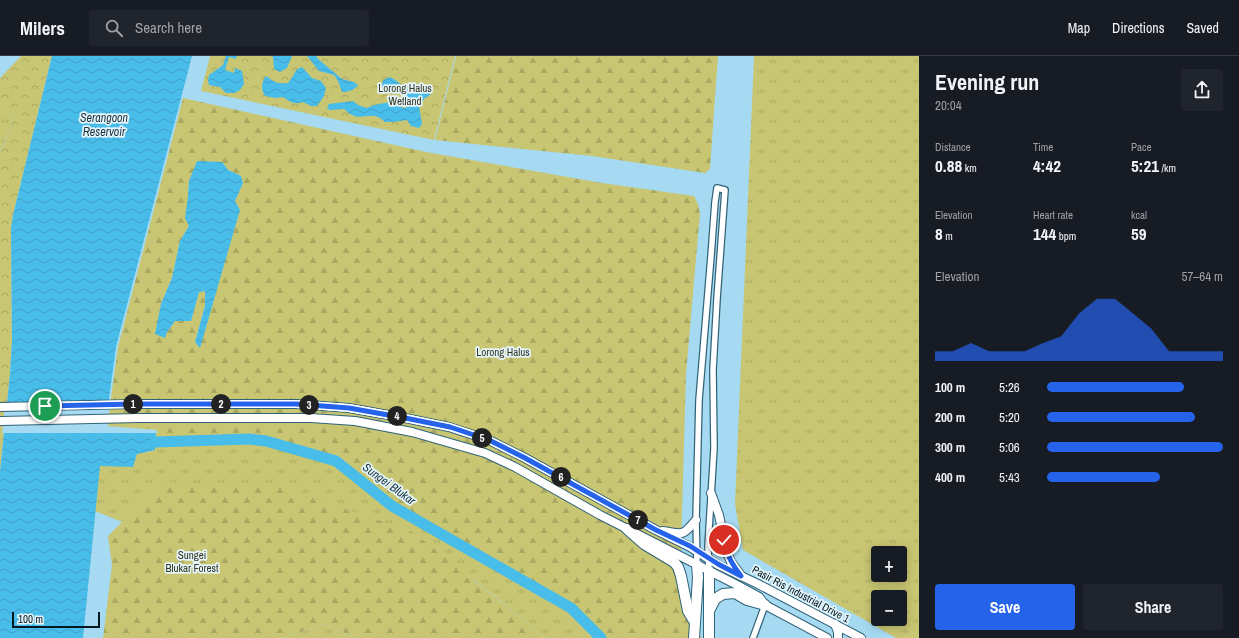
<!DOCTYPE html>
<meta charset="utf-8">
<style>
body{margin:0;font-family:"Archivo Narrow",sans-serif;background:#20242c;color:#f1f3f6;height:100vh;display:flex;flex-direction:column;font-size:15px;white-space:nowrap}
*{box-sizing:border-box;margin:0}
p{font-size:13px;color:#9ea1a6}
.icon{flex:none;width:22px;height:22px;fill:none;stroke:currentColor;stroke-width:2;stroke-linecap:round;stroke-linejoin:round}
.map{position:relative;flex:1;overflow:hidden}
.details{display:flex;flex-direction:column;background:#171b24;width:320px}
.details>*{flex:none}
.buttons{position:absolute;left:871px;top:490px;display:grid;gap:8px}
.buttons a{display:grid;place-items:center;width:36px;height:36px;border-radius:4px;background:#171b24;box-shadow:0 2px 10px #0003;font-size:20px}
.scale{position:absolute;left:12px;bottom:10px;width:88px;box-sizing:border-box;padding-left:4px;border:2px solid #031720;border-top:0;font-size:11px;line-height:14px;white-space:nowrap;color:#031720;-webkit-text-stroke:3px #e5f5fc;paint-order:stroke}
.pin{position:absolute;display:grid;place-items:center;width:34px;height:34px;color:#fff;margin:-17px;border:2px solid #fff;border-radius:50%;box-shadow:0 1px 4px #0007}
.km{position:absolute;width:20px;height:20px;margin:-10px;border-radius:50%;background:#222;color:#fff;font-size:11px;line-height:20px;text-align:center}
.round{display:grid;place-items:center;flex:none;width:42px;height:42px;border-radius:4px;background:#20242c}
.headline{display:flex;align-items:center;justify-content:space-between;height:68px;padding:0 16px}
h1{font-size:22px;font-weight:700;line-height:30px}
.stats{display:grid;grid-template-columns:repeat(3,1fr);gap:6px;height:68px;padding:4px 16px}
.stats div{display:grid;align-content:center}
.stats b{font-size:17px;font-weight:700}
.stats small{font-size:11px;font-weight:400}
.stats p{font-size:11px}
.chart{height:112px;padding:8px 16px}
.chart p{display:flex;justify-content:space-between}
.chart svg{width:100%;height:72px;margin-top:4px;fill:#2563eb;opacity:.7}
.primary-button{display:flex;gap:8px;margin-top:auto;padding:8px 16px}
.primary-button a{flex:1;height:46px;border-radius:4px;background:#2563eb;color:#fff;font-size:16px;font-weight:700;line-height:46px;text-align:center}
.primary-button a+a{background:#20242c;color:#f1f3f6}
ul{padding:0 16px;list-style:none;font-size:13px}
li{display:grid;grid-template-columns:64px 48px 1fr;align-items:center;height:30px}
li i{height:10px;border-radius:5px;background:#2563eb}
header{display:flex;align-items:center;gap:24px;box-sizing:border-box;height:56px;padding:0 20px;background:#171b24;border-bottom:1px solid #363941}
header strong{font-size:19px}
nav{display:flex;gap:22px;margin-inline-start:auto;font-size:14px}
.search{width:280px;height:36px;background:#20242c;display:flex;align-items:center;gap:10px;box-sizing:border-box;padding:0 14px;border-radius:4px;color:#9ea1a6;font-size:15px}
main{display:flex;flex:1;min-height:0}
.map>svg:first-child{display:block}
.grass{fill:url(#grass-tufts);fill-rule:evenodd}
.forest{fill:url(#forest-firs);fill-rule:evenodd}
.park{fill:url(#park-crowns)}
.water{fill:url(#water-waves)}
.pier{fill:#a5daf2}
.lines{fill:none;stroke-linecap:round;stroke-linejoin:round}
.river{stroke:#49bdea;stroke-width:11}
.street-casing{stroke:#306378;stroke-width:8}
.secondary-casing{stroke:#306378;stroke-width:10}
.highway-casing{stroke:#306378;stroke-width:12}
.street{stroke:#fff;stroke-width:5.5}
.secondary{stroke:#fff;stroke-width:8}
.highway{stroke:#fff;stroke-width:10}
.route-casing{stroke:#fff;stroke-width:8}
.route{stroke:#2563eb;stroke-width:5}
.labels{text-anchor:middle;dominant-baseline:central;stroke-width:3.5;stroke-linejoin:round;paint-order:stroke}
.park-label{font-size:11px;fill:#35351f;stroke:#e5f5fc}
.street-label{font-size:11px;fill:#031720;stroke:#e5f5fc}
.water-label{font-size:12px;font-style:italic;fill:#1b343e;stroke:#e5f5fc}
</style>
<header>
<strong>Milers</strong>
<div class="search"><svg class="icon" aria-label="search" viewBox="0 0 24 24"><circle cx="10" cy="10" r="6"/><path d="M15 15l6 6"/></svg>Search here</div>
<nav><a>Map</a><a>Directions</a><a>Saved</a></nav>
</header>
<main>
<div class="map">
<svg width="919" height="582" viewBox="0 0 919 582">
<defs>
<pattern id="grass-tufts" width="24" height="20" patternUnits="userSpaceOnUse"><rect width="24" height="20" fill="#c8c672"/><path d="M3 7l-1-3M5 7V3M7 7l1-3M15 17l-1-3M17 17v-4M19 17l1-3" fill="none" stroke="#aaa962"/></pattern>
<pattern id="forest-firs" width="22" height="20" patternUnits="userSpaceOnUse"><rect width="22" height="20" fill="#c8c672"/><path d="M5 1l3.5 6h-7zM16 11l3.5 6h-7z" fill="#aaa962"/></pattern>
<pattern id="park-crowns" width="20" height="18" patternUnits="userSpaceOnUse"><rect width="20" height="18" fill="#c8c672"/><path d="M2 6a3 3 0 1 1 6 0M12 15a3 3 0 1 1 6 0" fill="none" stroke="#aaa962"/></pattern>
<pattern id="water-waves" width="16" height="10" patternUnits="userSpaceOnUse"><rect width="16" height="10" fill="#49bdea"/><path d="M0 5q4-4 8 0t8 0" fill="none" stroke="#3ea2c8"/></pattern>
</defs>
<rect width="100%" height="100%" fill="#a5daf2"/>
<!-- grass -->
<g class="grass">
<path d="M754,0H919V582H896L743,494L735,448ZM878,497H900V519H878ZM878,541H900V563H878Z"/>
<polygon points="0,55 15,59 0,97"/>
<polygon points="252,365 325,384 520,506 621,582 546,582 474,524 162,426 122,466 95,455 100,409 137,398 155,394 156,376"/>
<polygon points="324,568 356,582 284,582"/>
</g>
<!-- forest -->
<g class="forest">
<polygon points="456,0 718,0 710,113 705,117 592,100 435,84"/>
<path d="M183,42L426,96L602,127L694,140L698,148L700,157L686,318L680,529L686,561L702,582H607L575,550L395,446L338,400L265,380L251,378L157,382V374L107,371L118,291ZM222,106L228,114L241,120L243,127L235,145L200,291L195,286L205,250V235L199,236L191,265H175L167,276L161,248L172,222L180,185L189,170L188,140L189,125Z"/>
<polygon points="162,426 283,432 413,476 546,582 356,582 324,568 284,582 103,582 112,509 108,480"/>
</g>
<!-- park -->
<g class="park">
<polygon points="21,0 52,0 13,159 11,172 12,285 10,318 0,416 0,98 15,59 0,55 0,22"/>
<polygon points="210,0 455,0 434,84 201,35"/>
</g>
<!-- water -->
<g class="water">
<polygon points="52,0 192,0 116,291 105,372 156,376 155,394 137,398 133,411 100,410 83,582 0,582 0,416 10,318 12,285 11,172 13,159"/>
<polygon points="226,0 237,0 236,3 229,1 225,14 234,17 235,12 242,15 244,28 240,34 234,37 226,37 220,31 209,29 208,24 209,19 223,9"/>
<polygon points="271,0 292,0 287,12 280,16 274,13 273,1"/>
<path d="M307,0H316L318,3L342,23L354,26L358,29C354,34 349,36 342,36L338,25L334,19L319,15Z"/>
<path d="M302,11L312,22L321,25L326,32L324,40L317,50H311L303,46C294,49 290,46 283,41L275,42L265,40C261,34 261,26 266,20C275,26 276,28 288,27L293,20L296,14Z"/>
<path d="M390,21C403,27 407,41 423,30H427L431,34L430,39L425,42L419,50L422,68L419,72L411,70L407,64L393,66H385C372,53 363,65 352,59C349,58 347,55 344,53L330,54L327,52L329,48L353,45L358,49L367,52C376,47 384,48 394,45L401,51L405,52L409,50V44C399,34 395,39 384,34L382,30L383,24Z"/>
<polygon points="197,105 222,106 228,114 241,120 243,127 235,145 240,154 200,292 195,286 205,250 205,235 199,236 191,265 175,265 167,276 165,282 155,278 161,248 172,222 180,185 189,170 185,162 188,140 189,125"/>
</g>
<!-- pier -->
<polygon class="pier" points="110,346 108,370 156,374 158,377 2,377 5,348"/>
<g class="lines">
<!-- river -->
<polyline class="river" points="156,386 249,383 266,385 336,405 392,450 571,552 601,582"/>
<!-- street casing -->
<g class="street-casing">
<g id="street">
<polyline points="697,509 696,464 699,344 711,200 715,146 717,132 725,134 717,243 713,314 714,392 708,490 709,515"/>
<polyline points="753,582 765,549"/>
</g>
</g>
<!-- secondary casing -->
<g class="secondary-casing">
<g id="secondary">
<polyline points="0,351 135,348 296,348 349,352 405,362 449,371 489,384 525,402 656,474 690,491 718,509 758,528 861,582"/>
<polyline points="0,365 139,362 311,362 355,365 412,376 485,397 515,411 600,459 737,529 759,541 765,549 827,582"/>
<polyline points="711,437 719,459 726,494 731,506 740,518"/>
<path d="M663,475C683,478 682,481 696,464"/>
<polyline points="835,568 838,576 838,582"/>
</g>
</g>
<!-- highway casing -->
<g class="highway-casing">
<g id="highway">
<polyline points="627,473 644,488 674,506 678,511 681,520 688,555 694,565"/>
<polyline points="709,515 709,582"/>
<polyline points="709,555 715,543 723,538 735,537 747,544 765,549"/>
<polyline points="694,582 698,521 697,509"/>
</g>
</g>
<!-- street -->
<use href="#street" class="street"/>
<!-- secondary -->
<use href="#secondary" class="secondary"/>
<!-- highway -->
<use href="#highway" class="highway"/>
</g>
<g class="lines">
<!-- route casing -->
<g class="route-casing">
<path id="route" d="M45,350L135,348H296L349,352L405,362L450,371L489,384L525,402L656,474L690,490L718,508L741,520C732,508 727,500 724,484"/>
</g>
<!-- route -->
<use href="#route" class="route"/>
</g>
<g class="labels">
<!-- park labels -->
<g class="park-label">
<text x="405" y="32">Lorong Halus<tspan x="405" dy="13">Wetland</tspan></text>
<text x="503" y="296">Lorong Halus</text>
<text x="192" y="499">Sungei<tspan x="192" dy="13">Blukar Forest</tspan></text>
</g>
<!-- street labels -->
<g class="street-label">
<text transform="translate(801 538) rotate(28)">Pasir Ris Industrial Drive 1</text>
</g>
<!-- water labels -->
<g class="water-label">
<text x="104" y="62">Serangoon<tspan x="104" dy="14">Reservoir</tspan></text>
<text transform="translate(389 428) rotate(36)">Sungei Blukar</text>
</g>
</g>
</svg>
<div class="buttons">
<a>+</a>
<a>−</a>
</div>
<div class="scale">100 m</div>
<div class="pin" style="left:45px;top:350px;background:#1e9e55"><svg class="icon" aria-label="arrive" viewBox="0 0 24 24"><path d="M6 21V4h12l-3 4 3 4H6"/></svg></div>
<div class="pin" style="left:724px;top:484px;background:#d93025"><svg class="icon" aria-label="check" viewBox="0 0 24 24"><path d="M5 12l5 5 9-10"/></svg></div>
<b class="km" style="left:133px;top:348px">1</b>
<b class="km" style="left:221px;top:348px">2</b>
<b class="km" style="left:309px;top:349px">3</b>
<b class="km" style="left:397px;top:360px">4</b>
<b class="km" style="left:482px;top:382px">5</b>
<b class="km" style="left:561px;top:421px">6</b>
<b class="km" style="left:638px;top:464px">7</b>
</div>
<section class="details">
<div class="headline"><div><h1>Evening run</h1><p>20:04</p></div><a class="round"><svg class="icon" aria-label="share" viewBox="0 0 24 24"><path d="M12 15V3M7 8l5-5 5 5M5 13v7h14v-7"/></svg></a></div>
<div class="stats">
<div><p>Distance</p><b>0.88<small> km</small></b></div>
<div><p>Time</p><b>4:42</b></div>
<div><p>Pace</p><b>5:21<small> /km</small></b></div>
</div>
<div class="stats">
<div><p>Elevation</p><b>8<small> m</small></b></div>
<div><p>Heart rate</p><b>144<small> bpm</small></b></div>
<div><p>kcal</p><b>59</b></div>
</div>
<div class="chart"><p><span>Elevation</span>57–64 m</p>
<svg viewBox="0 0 160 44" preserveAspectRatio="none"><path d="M0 44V38L10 38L20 33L30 38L40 38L50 38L60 33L70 29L80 15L90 6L100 6L110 15L120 24L130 38L140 38L150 38L160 38V44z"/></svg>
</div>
<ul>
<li><b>100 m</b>5:26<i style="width:78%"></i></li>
<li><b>200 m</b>5:20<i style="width:84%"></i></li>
<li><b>300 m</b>5:06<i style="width:100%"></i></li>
<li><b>400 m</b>5:43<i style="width:64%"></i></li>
</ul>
<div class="primary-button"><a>Save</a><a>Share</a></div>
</section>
</main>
